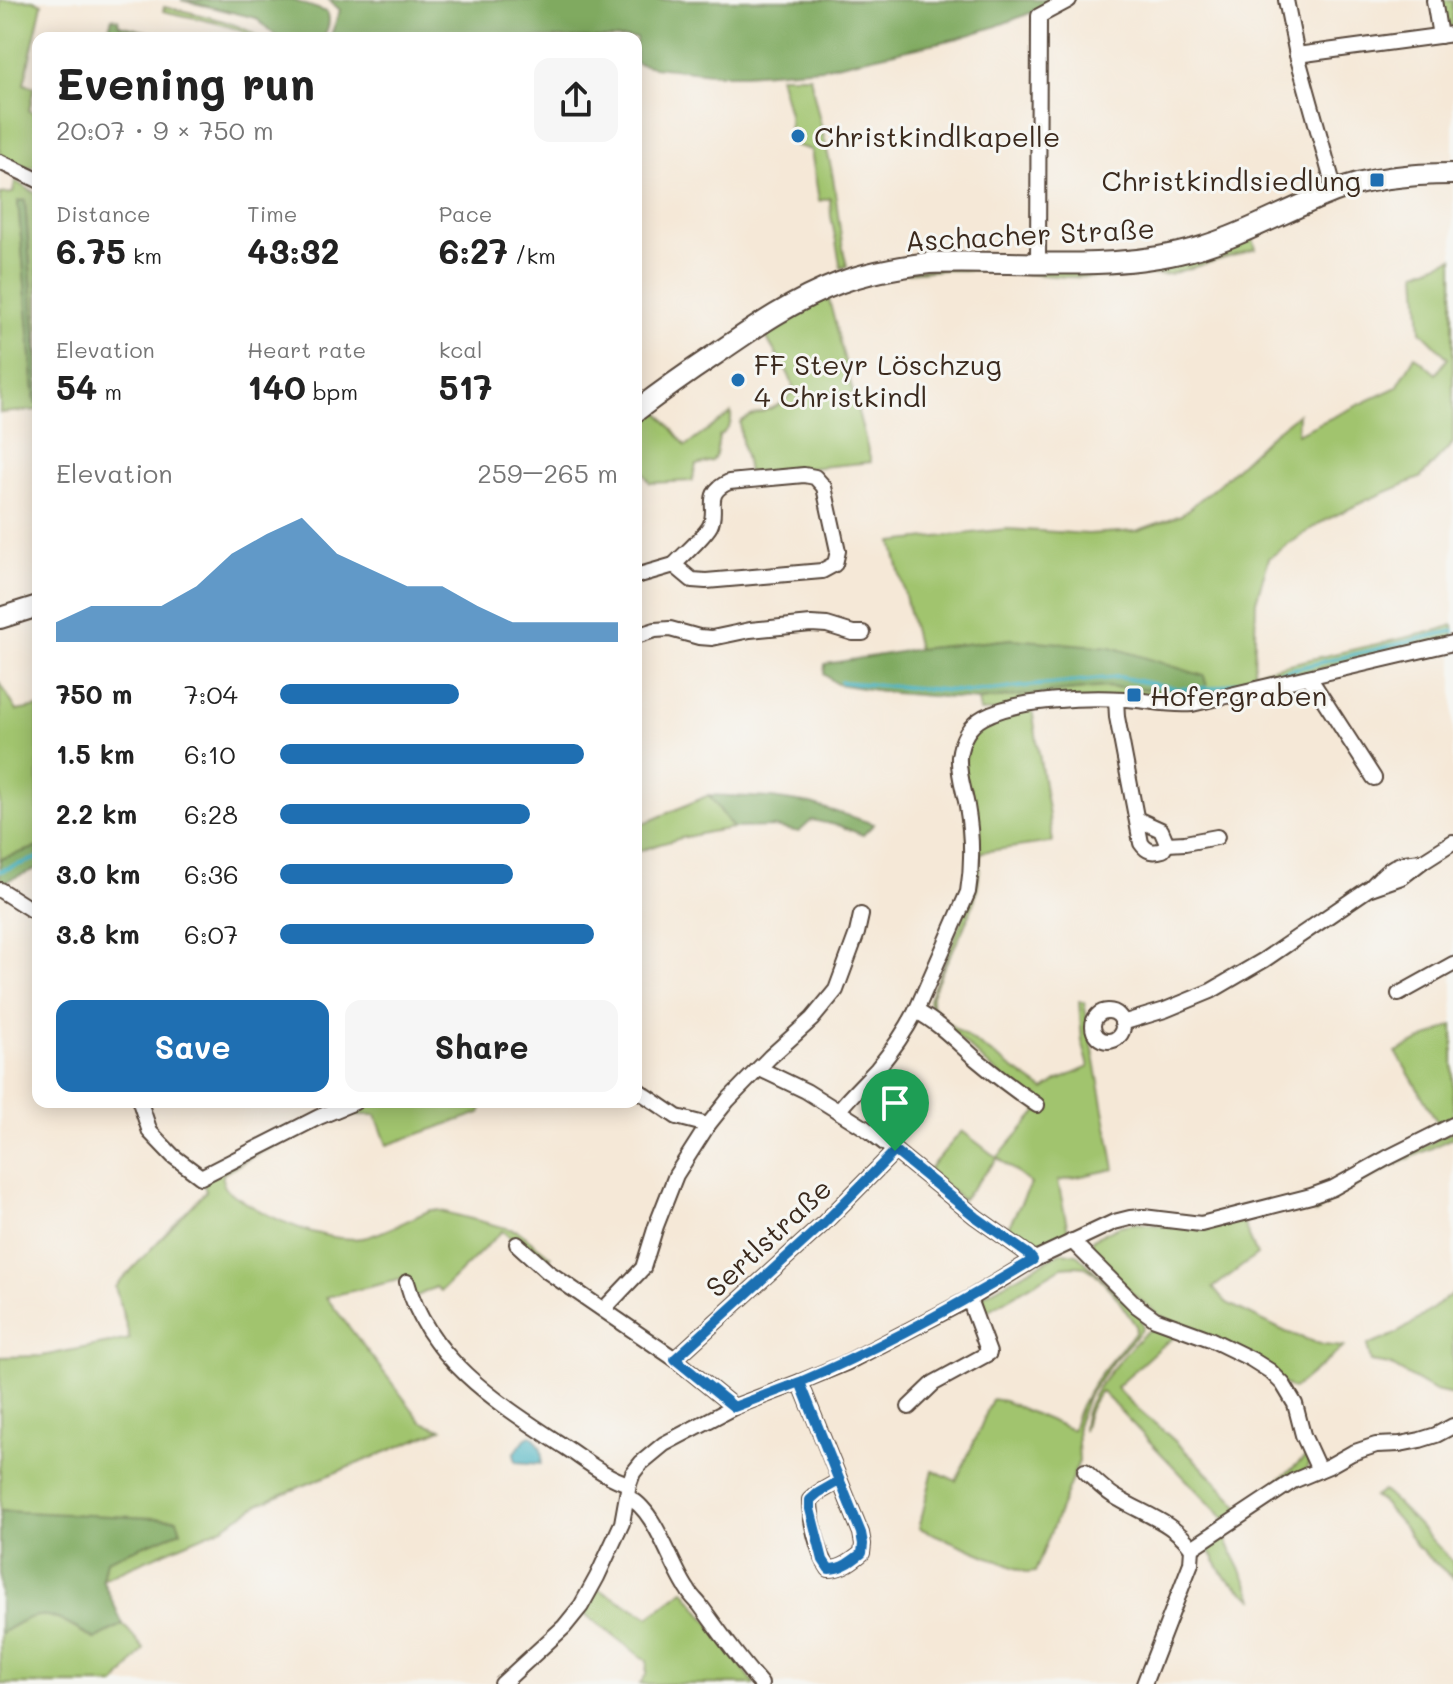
<!DOCTYPE html>
<meta charset="utf-8">
<style>
body{margin:0;font-family:Mali,sans-serif;background:#f6f6f6;color:#222;height:100vh;display:flex;flex-direction:column;font-size:30px;white-space:nowrap}
*{box-sizing:border-box;margin:0}
p{font-size:26px;color:#767676}
.icon{flex:none;width:44px;height:44px;fill:none;stroke:currentColor;stroke-width:2;stroke-linecap:round;stroke-linejoin:round}
.map{position:relative;flex:1;overflow:hidden}
.panel{position:absolute;left:32px;top:32px;width:610px;height:1076px;display:flex;flex-direction:column;background:#fff;border-radius:16px;box-shadow:0 4px 20px #0003}
.panel>*{flex:none}
.pin{position:absolute;display:grid;place-items:center;width:68px;height:68px;color:#fff;margin:-82px -34px;border-radius:50% 50% 50% 0;rotate:-45deg;box-shadow:0 0 8px #0007}
.pin .icon{rotate:45deg}
.round{display:grid;place-items:center;flex:none;width:84px;height:84px;border-radius:16px;background:#f6f6f6}
.summary{display:flex;align-items:center;justify-content:space-between;height:136px;padding:0 24px}
h1{font-size:44px;font-weight:700;line-height:60px}
.metrics{display:grid;grid-template-columns:repeat(3,1fr);gap:12px;height:136px;padding:8px 24px}
.metrics div{display:grid;align-content:center}
.metrics b{font-size:34px;font-weight:700}
.metrics small{font-size:22px;font-weight:400}
.metrics p{font-size:22px}
.chart{height:224px;padding:16px 24px}
.chart p{display:flex;justify-content:space-between}
.chart svg{width:100%;height:144px;margin-top:8px;fill:#1f6fb2;opacity:.7}
.primary-button{display:flex;gap:16px;margin-top:auto;padding:16px 24px}
.primary-button a{flex:1;height:92px;border-radius:16px;background:#1f6fb2;color:#fff;font-size:32px;font-weight:700;line-height:92px;text-align:center}
.primary-button a+a{background:#f6f6f6;color:#222}
ul{padding:0 24px;list-style:none;font-size:26px}
li{display:grid;grid-template-columns:128px 96px 1fr;align-items:center;height:60px}
li i{height:20px;border-radius:10px;background:#1f6fb2}
.map>svg:first-child{display:block}
.green{fill:#a1c46e;stroke:#6e7746;stroke-width:2}
.forest{fill:#80aa61;stroke:#5e6a40;stroke-width:2}
.water{fill:#44b1c0;stroke:#406e6f;stroke-width:2}
.lines{fill:none;stroke-linecap:round;stroke-linejoin:round}
.stream{stroke:#44b1c0;stroke-width:4}
.street-casing{stroke:#57463a;stroke-width:18}
.secondary-casing{stroke:#57463a;stroke-width:24}
.street{stroke:#fff;stroke-width:14}
.secondary{stroke:#fff;stroke-width:20}
.route-casing{stroke:#fff;stroke-width:16}
.route{stroke:#1f6fb2;stroke-width:10}
.poi-dot{fill:#1f6fb2;stroke:#f6f6f2;stroke-width:3}
.labels{text-anchor:middle;dominant-baseline:central;stroke-width:6;stroke-linejoin:round;paint-order:stroke}
.poi-label{font-size:28px;fill:#3b2a1e;stroke:#f6f6f2;text-anchor:start}
.street-label{font-size:28px;fill:#3b2a1e;stroke:#f6f6f2}
</style>
<div class="map">
<svg width="1453" height="1684" viewBox="0 0 1453 1684">
<rect width="100%" height="100%" fill="#f6f6f2"/>
<filter id="ink" filterUnits="userSpaceOnUse"><feTurbulence type="fractalNoise" baseFrequency=".0125" numOctaves="2"/><feDisplacementMap in="SourceGraphic" scale="16" xChannelSelector="R" yChannelSelector="G"/><feConvolveMatrix kernelMatrix="1 2 1 2 8 2 1 2 1" color-interpolation-filters="sRGB"/></filter>
<filter id="wash" filterUnits="userSpaceOnUse"><feTurbulence type="fractalNoise" baseFrequency=".006" numOctaves="4" result="noise"/><feDisplacementMap in="SourceGraphic" scale="32" xChannelSelector="R" yChannelSelector="G"/><feGaussianBlur stdDeviation="1.8" result="paint"/><feColorMatrix in="noise" values="0 0 0 0 0 0 0 0 0 0 0 0 0 0 0 0 0 1.4 0 .05"/><feComposite in="paint" operator="in"/></filter>
<g filter="url(#wash)">
<rect width="100%" height="100%" fill="#f5e8d7"/>
<!-- green -->
<g class="green">
<path d="M0,0H33L42,4L24,84L34,87L29,111L38,114V164C25,173 12,164 0,157Z"/>
<polygon points="1440,0 1453,0 1453,27 1446,25 1444,22"/>
<path d="M164,7C185,11 245,23 258,38H253C235,24 186,17 163,11Z"/>
<path d="M779,76H810C816,106 824,137 831,167C838,200 838,233 847,266L841,268L831,216L830,198L819,201L811,150L790,144L789,114Z"/>
<polygon points="15,181 38,195 38,371 25,201 18,201 35,403 38,404 38,410 0,413 0,194 13,193"/>
<path d="M1252,235L1256,249L1170,274L1113,278L1068,277L982,270H941L906,273L871,281L828,296L871,462L748,474C746,455 740,442 740,422C757,409 783,412 793,389C792,370 765,344 766,332C766,330 768,328 768,325C811,300 854,280 903,272C984,259 1066,275 1147,265C1184,260 1217,248 1252,235Z"/>
<polygon points="1453,258 1453,443 1420,478 1367,500 1318,524 1269,558 1256,601 1254,672 1439,630 1453,625 1453,637 1193,699 980,712 978,700 1105,687 1169,691 1207,690 1012,639 918,649 892,542 1007,529 1088,534 1136,531 1181,515 1219,484 1272,434 1298,414 1297,434 1397,387 1415,356 1436,374 1448,358 1421,331 1417,272"/>
<path d="M653,405L686,446L731,413C732,424 729,430 719,436L716,455L712,461L696,465L692,481L650,483L636,460V419Z"/>
<polygon points="0,683 17,711 38,707 38,847 0,859"/>
<path d="M1032,709L1053,842L981,852C980,869 979,886 974,902C964,935 943,963 932,995V1005L942,1019L1044,1090L1057,1081L1089,1067L1082,1041L1079,1002H1084L1115,1169L1058,1181L1069,1235C1041,1248 1033,1244 1005,1233L1031,1184L998,1158L962,1200L928,1170L962,1131L997,1158L1038,1111L934,1015L930,1007L929,999L971,898L964,766L970,737L988,719Z"/>
<path d="M709,795L733,828C698,833 669,840 636,852V827Z"/>
<polygon points="1453,1025 1453,1119 1439,1125 1396,1052"/>
<path d="M362,1102H484L480,1113L387,1145L376,1115H348L335,1118L257,1154L223,1174C223,1178 222,1182 224,1186C227,1192 234,1195 239,1198C268,1218 325,1243 362,1238C379,1236 413,1217 431,1210H437L518,1231L551,1257L545,1266L502,1231L441,1291L436,1287L415,1297L403,1279L326,1297L422,1422L442,1429L261,1503L223,1527L102,1579L106,1560L181,1531L177,1520L0,1511V1357L42,1356L130,1339L115,1287L206,1191L202,1181L331,1115Z"/>
<polygon points="1453,1131 1453,1138 1395,1165 1341,1194 1315,1214 1309,1204 1328,1196"/>
<polygon points="1242,1220 1257,1255 1213,1288 1227,1303 1286,1332 1323,1345 1344,1347 1293,1389 1159,1315 1134,1295 1098,1258 1091,1246 1093,1239 1119,1226 1137,1223 1205,1230"/>
<path d="M1062,1252L1077,1254L1140,1316L1143,1326L1141,1331L1114,1360L1087,1397L1077,1426L1079,1461L1035,1572L1027,1573L919,1528L933,1470L956,1481L976,1438L992,1399L1004,1401L1072,1430C1081,1392 1109,1362 1135,1333L1136,1326L1115,1295L1095,1273L1085,1267L1074,1266L1062,1267L985,1312L979,1300L982,1296Z"/>
<path d="M1453,1293V1395L1435,1391L1390,1365L1371,1362L1367,1345C1400,1337 1426,1313 1453,1293Z"/>
<path d="M1155,1326C1188,1330 1258,1359 1278,1384C1287,1394 1290,1406 1293,1418C1289,1408 1286,1397 1280,1389C1263,1365 1205,1342 1177,1335L1159,1348L1116,1387C1131,1405 1149,1418 1166,1433C1193,1457 1217,1482 1241,1508L1272,1485L1307,1456L1309,1461L1306,1470L1269,1489L1225,1520L1101,1391C1091,1402 1086,1416 1083,1431C1083,1418 1088,1404 1094,1394C1105,1376 1138,1336 1155,1326Z"/>
<path d="M1383,1491C1408,1512 1429,1538 1453,1562V1578L1416,1546L1405,1528L1381,1501L1374,1497Z"/>
<path d="M1224,1535C1233,1557 1246,1577 1254,1599L1225,1577L1209,1550L1204,1547Z"/>
<polygon points="598,1589 649,1617 684,1590 755,1684 640,1684 646,1675 647,1661 582,1612"/>
<polygon points="42,1615 55,1617 94,1639 123,1624 144,1649 116,1684 0,1684 0,1634 29,1617"/>
</g>
<!-- forest -->
<g class="forest">
<path d="M181,0H292L327,12C331,20 328,31 322,38H278L256,18Z"/>
<polygon points="329,0 1056,0 1030,13 994,27 959,38 822,68 744,74 721,74 653,67 636,63 636,38 330,38 340,10"/>
<polygon points="112,18 118,19 119,25 161,35 219,38 106,38"/>
<polygon points="25,200 38,371 38,404 35,404 18,201"/>
<polygon points="1012,639 1111,647 1204,676 1208,690 1169,691 1105,687 978,700 894,693 837,684 824,674 825,664 918,649"/>
<polygon points="709,795 772,798 811,804 874,824 863,835 840,826 812,820 799,832 774,827 733,828"/>
<polygon points="38,847 38,868 6,881 0,887 0,859"/>
<path d="M0,1511L177,1519L181,1531L106,1560L102,1579L123,1624L95,1639C51,1615 45,1604 0,1634Z"/>
</g>
<!-- water -->
<path class="water" d="M531,1435C540,1443 544,1452 541,1464L516,1462L514,1454L525,1439Z"/>
<g class="lines">
<!-- stream -->
<g class="stream">
<polyline points="841,682 969,692 1119,677 1178,689 1214,688 1453,631"/>
<polyline points="0,871 38,858"/>
</g>
</g>
</g>
<g filter="url(#ink)">
<g class="lines">
<!-- street casing -->
<g class="street-casing">
<g id="street">
<polyline points="1286,0 1297,55 1335,191"/>
<polyline points="1434,0 1440,36"/>
<polyline points="1297,55 1453,34"/>
<polyline points="0,162 38,180"/>
<polyline points="1038,262 1039,16 1069,0"/>
<path d="M804,475L815,477L824,487L838,551L835,564L822,571L706,581L692,580L674,565C684,554 704,537 710,526C719,508 702,494 729,482Z"/>
<polyline points="636,576 674,565"/>
<polyline points="636,636 655,630 670,629 699,637 712,638 750,630 811,624 827,625 853,633 863,633"/>
<polyline points="1309,677 1374,778"/>
<path d="M1116,699L1117,717L1141,843C1147,852 1153,853 1163,850L1167,844L1161,830L1137,819"/>
<polyline points="1167,844 1185,843 1217,837"/>
<path d="M1372,886C1390,867 1396,862 1423,861"/>
<polyline points="0,890 38,914"/>
<polyline points="1399,994 1453,964"/>
<path d="M916,1011C939,1023 957,1042 976,1059C995,1075 1016,1091 1037,1105"/>
<circle cx="1108" cy="1026" r="15"/>
<polyline points="1122,1023 1165,1010 1211,991 1264,960 1368,889 1402,877 1423,861 1453,842"/>
<polyline points="760,1069 806,1091 865,1128 895,1151 976,1217 1028,1254 1033,1260"/>
<polyline points="636,1089 677,1117 708,1125"/>
<polyline points="140,1102 150,1132 173,1156 201,1177 319,1117 355,1102"/>
<path d="M838,1111C850,1096 864,1083 877,1069C892,1051 905,1032 916,1011L968,892C973,862 972,835 967,806C964,790 958,774 959,757C961,740 969,725 984,717C1017,699 1087,697 1124,699C1147,700 1169,706 1192,704L1453,643"/>
<polyline points="1072,1241 1137,1306 1155,1319 1210,1339 1251,1359 1270,1371 1283,1384 1295,1404 1303,1435 1319,1470"/>
<polyline points="517,1244 548,1272 675,1359 734,1407"/>
<path d="M407,1282C428,1360 501,1405 565,1447C585,1460 605,1477 629,1484"/>
<polyline points="604,1309 643,1268 656,1226 676,1175 708,1125 728,1100 770,1057 812,1019 836,990 857,933 861,915"/>
<polyline points="675,1359 823,1224 895,1151"/>
<path d="M800,1382L861,1533L863,1544L862,1553C852,1561 842,1569 829,1569C818,1554 810,1518 810,1500L818,1493L839,1481"/>
<polyline points="909,1407 934,1383 989,1353 969,1299"/>
<path d="M1085,1471C1095,1481 1106,1492 1119,1499C1144,1514 1174,1523 1192,1548"/>
<path d="M627,1497C655,1507 671,1567 688,1590C691,1596 696,1600 700,1605C720,1632 738,1659 761,1684"/>
<polyline points="1192,1548 1293,1481 1329,1466 1352,1453 1376,1445 1400,1444 1420,1440 1436,1435 1453,1426"/>
<polyline points="502,1684 564,1627 581,1606 597,1577 622,1523 629,1484 633,1473 641,1463 664,1444 734,1407 800,1382 846,1363 969,1299 1033,1260 1114,1222 1130,1218 1143,1217 1201,1224 1311,1196 1333,1188 1387,1158 1453,1125"/>
<polyline points="1144,1684 1191,1563 1192,1548"/>
</g>
</g>
<!-- secondary casing -->
<g class="secondary-casing">
<g id="secondary">
<path d="M636,411C662,391 689,372 716,354C755,327 794,300 839,283C868,272 898,267 929,263C1009,260 1101,271 1179,253C1234,241 1281,212 1333,192C1371,177 1413,174 1453,174"/>
<polyline points="0,618 38,606"/>
</g>
</g>
<!-- street -->
<use href="#street" class="street"/>
<!-- secondary -->
<use href="#secondary" class="secondary"/>
</g>
</g>
<g class="lines" filter="url(#ink)">
<!-- route casing -->
<g class="route-casing">
<path id="route" d="M895,1151L823,1224L675,1359L734,1407L800,1382L861,1533L863,1544L862,1553C852,1561 842,1569 829,1569L823,1560L810,1509V1500L818,1493L839,1481L800,1382C881,1348 958,1305 1033,1260L1028,1254L976,1217L895,1151"/>
</g>
<!-- route -->
<use href="#route" class="route"/>
</g>
<!-- markers -->
<g class="poi-dot">
<circle cx="798" cy="136" r="8"/>
<rect x="1369" y="172" width="16" height="16" rx="4"/>
<circle cx="738" cy="380" r="8"/>
<rect x="1126" y="687" width="16" height="16" rx="4"/>
</g>
<g class="labels">
<!-- poi labels -->
<g class="poi-label">
<text x="814" y="136">Christkindlkapelle</text>
<text x="1361" y="180" text-anchor="end">Christkindlsiedlung</text>
<text x="754" y="364">FF Steyr Löschzug<tspan x="754" dy="32">4 Christkindl</tspan></text>
<text x="1150" y="695">Hofergraben</text>
</g>
<!-- street labels -->
<g class="street-label">
<text transform="translate(1030 234) rotate(-3)">Aschacher Straße</text>
<text transform="translate(768 1237) rotate(-43)">Sertlstraße</text>
</g>
</g>
</svg>
<div class="pin" style="left:895px;top:1151px;background:#1e9e55"><svg class="icon" aria-label="arrive" viewBox="0 0 24 24"><path d="M6 21V4h12l-3 4 3 4H6"/></svg></div>
<section class="panel">
<div class="summary"><div><h1>Evening run</h1><p>20:07 · 9 × 750 m</p></div><a class="round"><svg class="icon" aria-label="share" viewBox="0 0 24 24"><path d="M12 15V3M7 8l5-5 5 5M5 13v7h14v-7"/></svg></a></div>
<div class="metrics">
<div><p>Distance</p><b>6.75<small> km</small></b></div>
<div><p>Time</p><b>43:32</b></div>
<div><p>Pace</p><b>6:27<small> /km</small></b></div>
</div>
<div class="metrics">
<div><p>Elevation</p><b>54<small> m</small></b></div>
<div><p>Heart rate</p><b>140<small> bpm</small></b></div>
<div><p>kcal</p><b>517</b></div>
</div>
<div class="chart"><p><span>Elevation</span>259–265 m</p>
<svg viewBox="0 0 160 44" preserveAspectRatio="none"><path d="M0 44V38L10 33L20 33L30 33L40 27L50 17L60 11L70 6L80 17L90 22L100 27L110 27L120 33L130 38L140 38L150 38L160 38V44z"/></svg>
</div>
<ul>
<li><b>750 m</b>7:04<i style="width:53%"></i></li>
<li><b>1.5 km</b>6:10<i style="width:90%"></i></li>
<li><b>2.2 km</b>6:28<i style="width:74%"></i></li>
<li><b>3.0 km</b>6:36<i style="width:69%"></i></li>
<li><b>3.8 km</b>6:07<i style="width:93%"></i></li>
</ul>
<div class="primary-button"><a>Save</a><a>Share</a></div>
</section>
</div>
